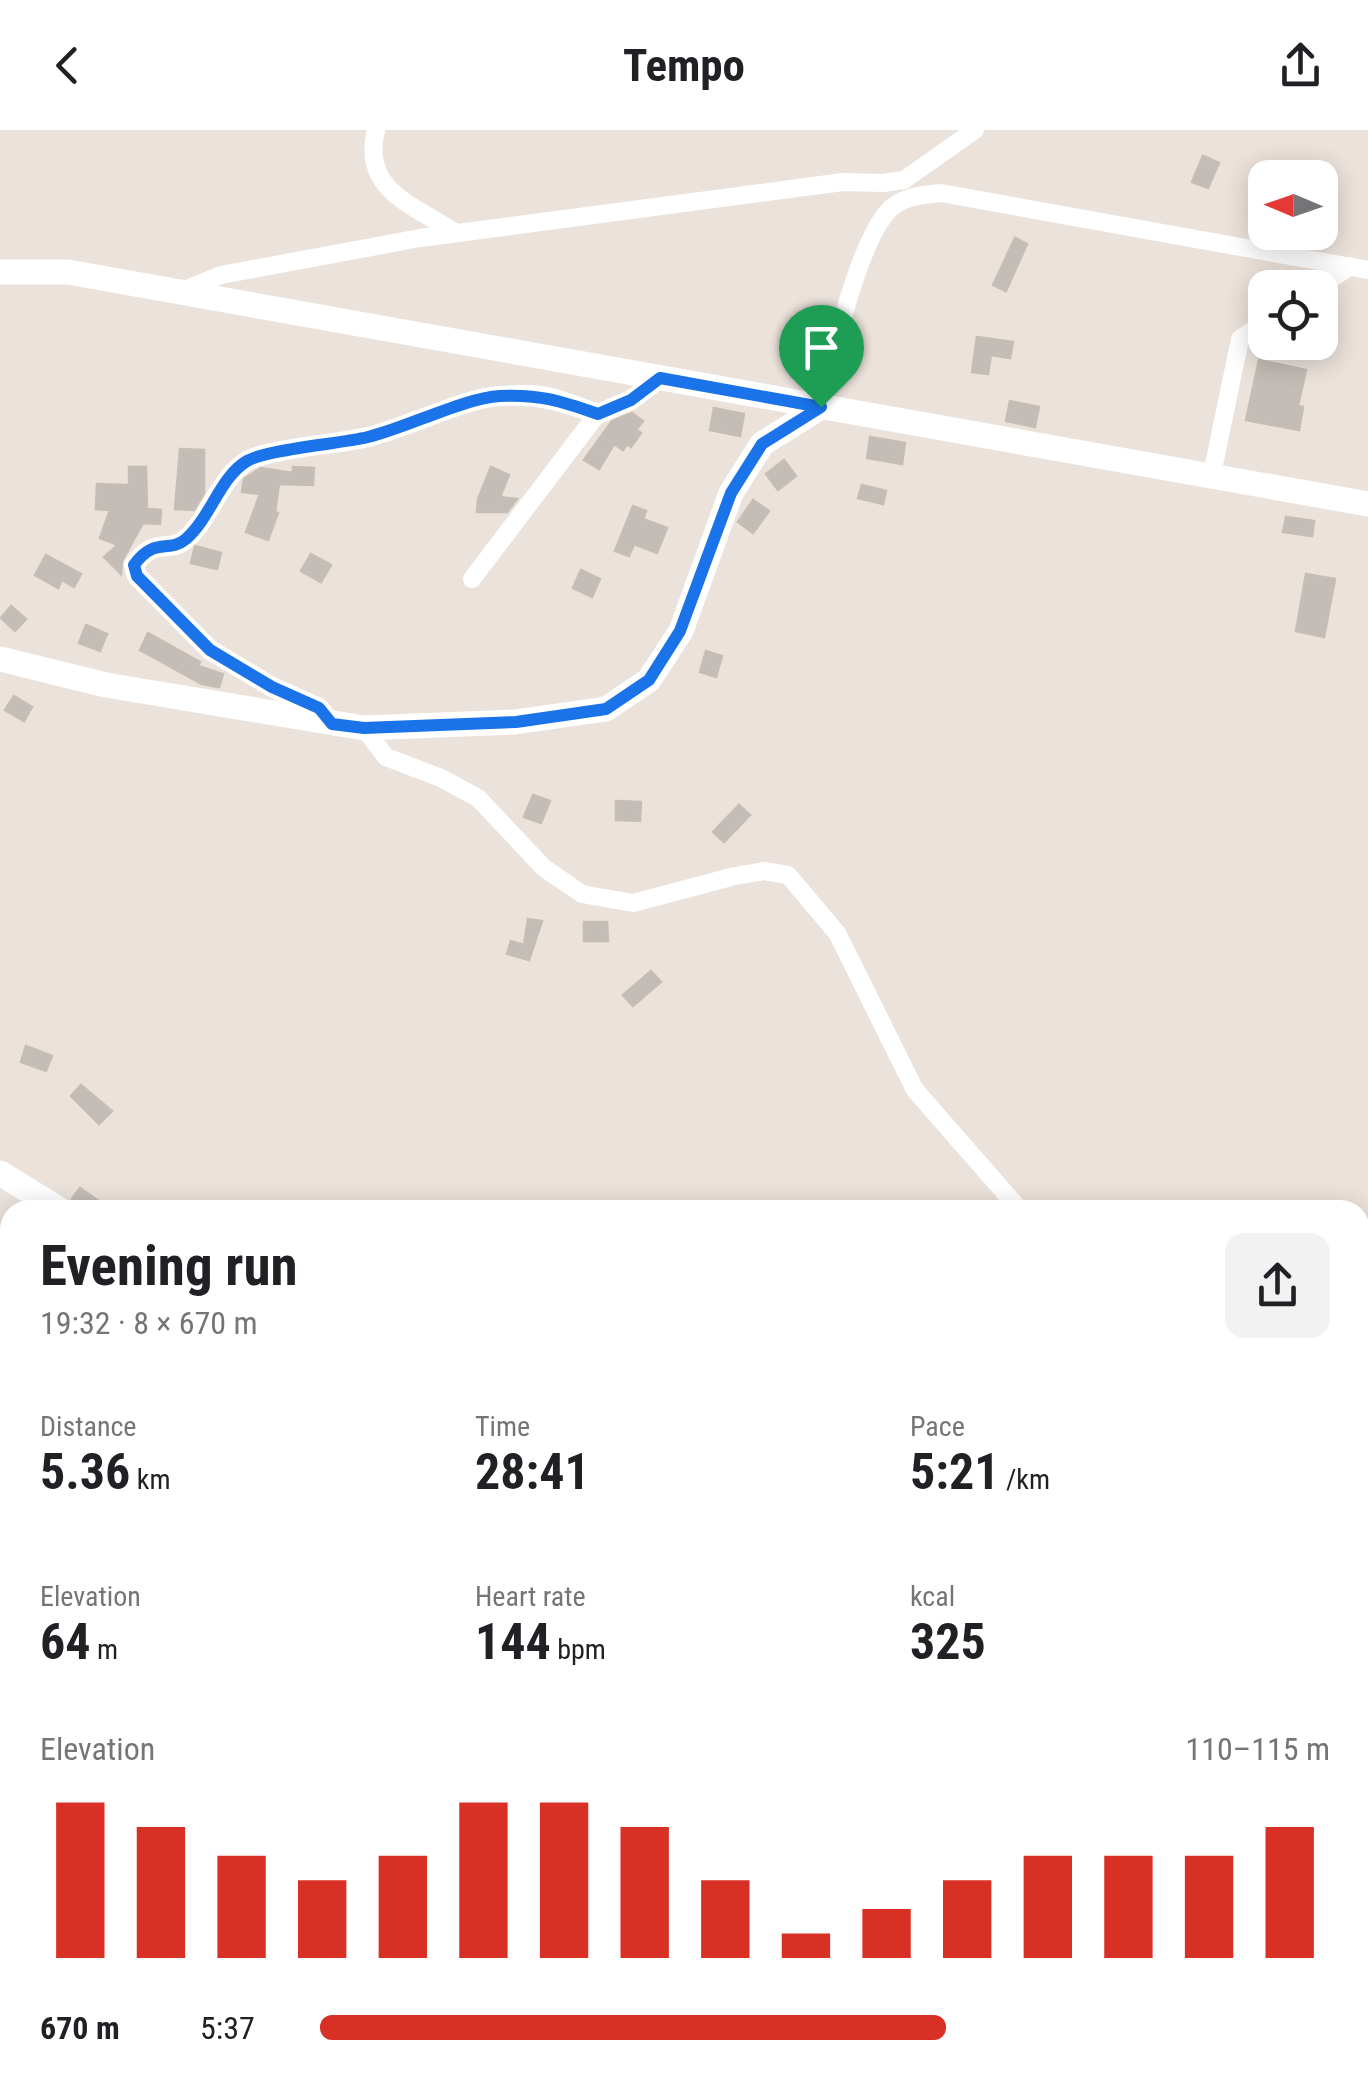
<!DOCTYPE html>
<meta charset="utf-8">
<style>
body{margin:0;font-family:"Roboto Condensed",sans-serif;background:#f2f2f2;color:#202124;height:100vh;display:flex;flex-direction:column;font-size:38px;white-space:nowrap}
*{box-sizing:border-box;margin:0}
p{font-size:32px;color:#757577}
.icon{flex:none;width:55px;height:55px;fill:none;stroke:currentColor;stroke-width:2;stroke-linecap:round;stroke-linejoin:round}
.map{position:relative;flex:1;overflow:hidden}
.side{position:absolute;left:0px;top:1070px;width:1370px;height:888px;display:flex;flex-direction:column;background:#fff;border-radius:30px 30px 0 0;box-shadow:0 5px 25px #0003}
.side>*{flex:none}
.needle{width:65px;rotate:272deg}
.controls{position:absolute;left:1248px;top:30px;display:grid;gap:20px}
.controls a{display:grid;place-items:center;width:90px;height:90px;border-radius:20px;background:#fff;box-shadow:0 5px 25px #0003;font-size:50px}
.pin{position:absolute;display:grid;place-items:center;width:85px;height:85px;color:#fff;margin:-102px -42px;border-radius:50% 50% 50% 0;rotate:-45deg;box-shadow:0 0 10px #0007}
.pin .icon{rotate:45deg}
.round{display:grid;place-items:center;flex:none;width:105px;height:105px;border-radius:20px;background:#f2f2f2}
.headline{display:flex;align-items:center;justify-content:space-between;height:170px;padding:0 40px}
h1{font-size:55px;font-weight:700;line-height:75px}
.stats{display:grid;grid-template-columns:repeat(3,1fr);gap:15px;height:170px;padding:10px 40px}
.stats div{display:grid;align-content:center}
.stats b{font-size:50px;font-weight:700}
.stats small{font-size:28px;font-weight:400}
.stats p{font-size:28px}
.chart{height:280px;padding:20px 40px}
.chart p{display:flex;justify-content:space-between}
.chart svg{width:100%;height:180px;margin-top:10px;stroke:#d93025;stroke-width:6}
ul{padding:0 40px;list-style:none;font-size:32px}
li{display:grid;grid-template-columns:160px 120px 1fr;align-items:center;height:75px}
li i{height:25px;border-radius:12px;background:#d93025}
header{display:flex;justify-content:space-between;align-items:center;height:130px;padding:0 40px;background:#fff;font-size:45px;font-weight:700}
.map>svg:first-child{display:block}
.building{fill:#c3bcb7;stroke:#c6beb5;stroke-width:2.5}
.lines{fill:none;stroke-linecap:round;stroke-linejoin:round}
.street{stroke:#fff;stroke-width:18}
.secondary{stroke:#fff;stroke-width:25}
.route-casing{stroke:#fff;stroke-width:20}
.route{stroke:#1a73e8;stroke-width:12}
</style>
<header><svg class="icon" aria-label="back" viewBox="0 0 24 24"><path d="M15 5l-7 7 7 7"/></svg>Tempo<svg class="icon" aria-label="share" viewBox="0 0 24 24"><path d="M12 15V3M7 8l5-5 5 5M5 13v7h14v-7"/></svg></header>
<div class="map">
<svg width="1368" height="1956" viewBox="0 0 1368 1956">
<rect width="100%" height="100%" fill="#ebe2db"/>
<!-- building -->
<g class="building">
<polygon points="1203,26 1219,33 1208,58 1192,52"/>
<polygon points="1015,108 1027,114 1006,161 993,155"/>
<polygon points="977,207 1013,212 1010,228 991,225 988,244 972,242"/>
<polygon points="1259,230 1306,240 1298,276 1303,277 1299,300 1246,290"/>
<polygon points="1010,271 1039,277 1035,297 1006,291"/>
<polygon points="714,278 744,284 740,306 710,300"/>
<polygon points="632,283 643,291 636,300 641,303 631,317 627,314 623,320 614,314 599,339 584,330 612,291"/>
<polygon points="870,307 905,313 902,334 867,328"/>
<polygon points="180,319 204,320 204,363 194,380 175,379"/>
<polygon points="784,330 796,346 778,360 766,344"/>
<polygon points="129,337 146,337 147,379 161,380 160,394 143,393 122,431 121,444 104,427 118,415 100,408 110,380 96,379 97,354 129,355"/>
<polygon points="293,337 314,338 313,355 279,354 275,382 278,383 268,410 246,402 260,364 242,362 244,349 261,338 293,343"/>
<polygon points="491,337 509,345 500,367 517,369 507,382 477,382 478,369"/>
<polygon points="862,355 886,361 883,374 858,368"/>
<polygon points="753,370 769,381 753,403 738,392"/>
<polygon points="633,376 646,381 643,389 667,398 657,423 634,414 629,426 615,421"/>
<polygon points="1286,387 1314,391 1312,406 1283,402"/>
<polygon points="195,416 221,423 217,439 191,433"/>
<polygon points="311,424 331,435 321,452 301,441"/>
<polygon points="46,425 81,444 74,457 62,450 58,458 35,445"/>
<polygon points="581,440 600,449 592,467 573,458"/>
<polygon points="1306,444 1335,449 1324,507 1296,501"/>
<polygon points="11,476 26,489 15,501 1,488"/>
<polygon points="86,495 107,504 100,521 79,513"/>
<polygon points="148,503 200,532 198,536 223,544 219,557 202,554 140,520"/>
<polygon points="706,521 722,526 716,547 700,542"/>
<polygon points="14,566 32,577 24,591 5,580"/>
<polygon points="533,665 550,671 541,693 524,687"/>
<polygon points="616,671 641,672 640,691 616,690"/>
<polygon points="739,675 750,685 724,712 713,702"/>
<polygon points="528,789 542,791 529,830 507,824 511,811 524,815"/>
<polygon points="584,792 607,792 608,811 584,811"/>
<polygon points="651,841 661,852 633,876 623,865"/>
<polygon points="26,916 52,926 46,941 21,932"/>
<polygon points="81,955 112,981 99,994 71,966"/>
<polygon points="80,1058 100,1072 110,1080 76,1078 72,1069"/>
</g>
<g class="lines">
<!-- street -->
<g class="street">
<path d="M376,0C361,61 414,75 456,103"/>
<polyline points="1318,158 1350,136"/>
<polyline points="182,161 221,145 420,108 843,52 883,53 904,50 975,0"/>
<path d="M821,277C831,231 858,111 890,79C904,66 923,65 941,63L1368,140"/>
<polyline points="1211,349 1240,209 1265,192"/>
<polyline points="472,449 598,283"/>
<path d="M332,594L319,578L272,557L210,521L137,446L134,435C155,406 166,424 185,409C211,388 223,340 252,328C279,318 333,315 364,308C422,296 478,257 540,265C559,267 579,277 598,283L631,270L660,248"/>
<polyline points="364,598 386,627 441,648 478,668 544,738 582,764 633,773 735,746 764,741 788,745 837,803 915,960 1020,1080"/>
<polyline points="1360,1367 1368,1367"/>
<polyline points="0,1836 10,1841"/>
<polyline points="223,1948 235,1956"/>
</g>
<!-- secondary -->
<g class="secondary">
<polyline points="0,142 68,142 1368,374"/>
<polyline points="0,529 106,555 364,598 515,592 606,579 649,550 681,501 731,363 762,314 821,277"/>
<polyline points="0,1043 60,1080"/>
<polyline points="768,1948 771,1956"/>
</g>
</g>
<g class="lines">
<!-- route casing -->
<g class="route-casing">
<path id="route" d="M660,248L821,277L762,314L731,363L680,501L649,550L606,579L516,592L364,598L332,594L319,578L272,557L210,520L137,446L134,435C155,406 168,424 186,409C211,387 220,347 247,331C268,319 339,314 368,307C406,298 464,268 500,266C540,264 561,271 598,284L631,270Z"/>
</g>
<!-- route -->
<use href="#route" class="route"/>
</g>
</svg>
<div class="controls">
<a><svg class="needle" viewBox="-14 -14 28 28"><path d="M0-13l5 13h-10z" fill="#e53935"/><path d="M0 13l5-13h-10z" fill="#757577"/></svg></a>
<a><svg class="icon" aria-label="locate" viewBox="0 0 24 24"><circle cx="12" cy="12" r="6"/><path d="M12 2v4M12 18v4M2 12h4M18 12h4"/></svg></a>
</div>
<div class="pin" style="left:821px;top:277px;background:#1e9e55"><svg class="icon" aria-label="arrive" viewBox="0 0 24 24"><path d="M6 21V4h12l-3 4 3 4H6"/></svg></div>
<section class="side">
<div class="headline"><div><h1>Evening run</h1><p>19:32 · 8 × 670 m</p></div><a class="round"><svg class="icon" aria-label="share" viewBox="0 0 24 24"><path d="M12 15V3M7 8l5-5 5 5M5 13v7h14v-7"/></svg></a></div>
<div class="stats">
<div><p>Distance</p><b>5.36<small> km</small></b></div>
<div><p>Time</p><b>28:41</b></div>
<div><p>Pace</p><b>5:21<small> /km</small></b></div>
</div>
<div class="stats">
<div><p>Elevation</p><b>64<small> m</small></b></div>
<div><p>Heart rate</p><b>144<small> bpm</small></b></div>
<div><p>kcal</p><b>325</b></div>
</div>
<div class="chart"><p><span>Elevation</span>110–115 m</p>
<svg viewBox="0 0 160 44" preserveAspectRatio="none"><path d="M5 44V6M15 44V12M25 44V19M35 44V25M45 44V19M55 44V6M65 44V6M75 44V12M85 44V25M95 44V38M105 44V32M115 44V25M125 44V19M135 44V19M145 44V19M155 44V12"/></svg>
</div>
<ul>
<li><b>670 m</b>5:37<i style="width:62%"></i></li>
</ul>
</section>
</div>
